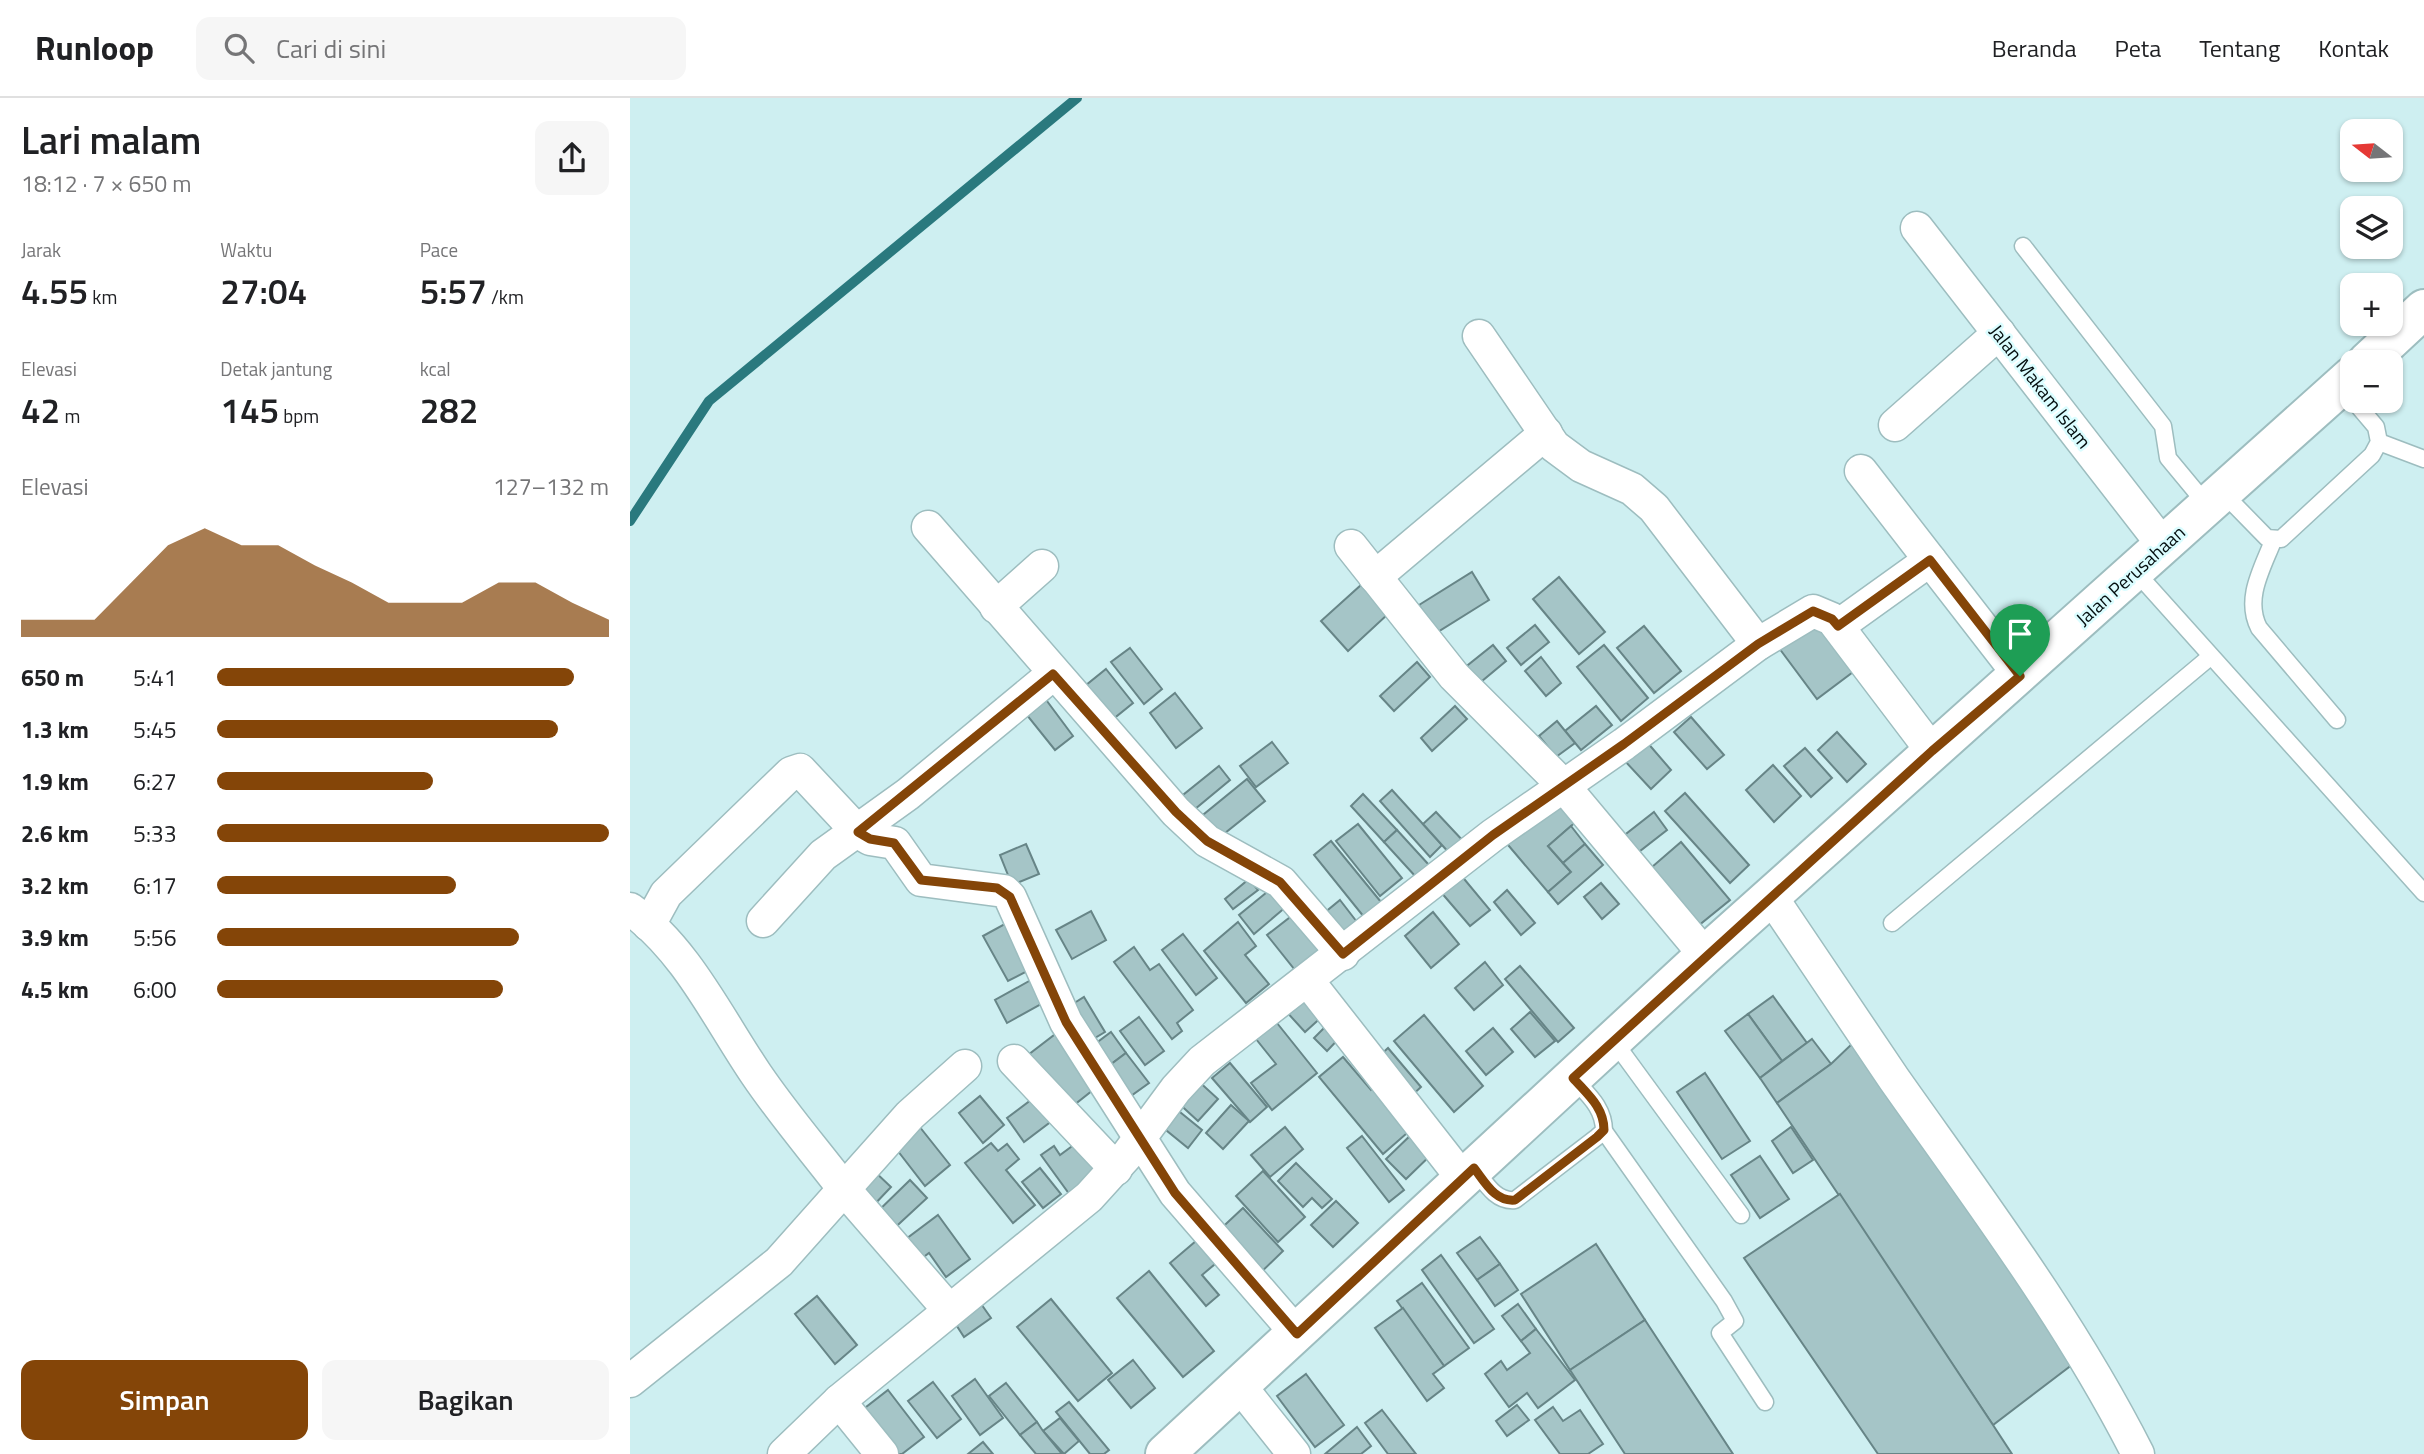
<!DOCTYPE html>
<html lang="id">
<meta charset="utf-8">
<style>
body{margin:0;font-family:"Titillium Web",sans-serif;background:#f6f6f6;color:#202124;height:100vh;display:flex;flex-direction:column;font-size:26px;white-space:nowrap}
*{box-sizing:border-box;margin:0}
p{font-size:23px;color:#757577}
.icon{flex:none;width:38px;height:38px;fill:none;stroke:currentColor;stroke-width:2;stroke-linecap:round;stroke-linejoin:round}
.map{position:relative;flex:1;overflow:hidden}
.side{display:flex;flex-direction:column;background:#fff;width:630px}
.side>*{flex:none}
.needle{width:46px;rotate:287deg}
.tools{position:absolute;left:1710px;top:21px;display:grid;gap:14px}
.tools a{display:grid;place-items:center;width:63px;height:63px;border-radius:14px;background:#fff;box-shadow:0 2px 5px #0004;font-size:35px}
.pin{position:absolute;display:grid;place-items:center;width:60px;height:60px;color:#fff;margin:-72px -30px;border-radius:50% 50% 50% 0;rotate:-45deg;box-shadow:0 0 7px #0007}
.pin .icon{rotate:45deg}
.round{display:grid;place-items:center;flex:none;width:74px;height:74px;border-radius:14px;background:#f6f6f6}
.headline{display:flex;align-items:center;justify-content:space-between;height:119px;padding:0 21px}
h1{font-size:38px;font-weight:600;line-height:52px}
.stats{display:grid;grid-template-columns:repeat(3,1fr);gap:10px;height:119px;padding:7px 21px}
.stats div{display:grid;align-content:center}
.stats b{font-size:35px;font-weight:600}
.stats small{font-size:19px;font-weight:400}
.stats p{font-size:19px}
.chart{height:196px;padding:14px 21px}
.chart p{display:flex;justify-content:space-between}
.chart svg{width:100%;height:126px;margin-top:7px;fill:#844508;opacity:.7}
.cta{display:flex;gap:14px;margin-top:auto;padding:14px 21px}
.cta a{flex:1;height:80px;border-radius:14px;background:#844508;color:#fff;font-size:28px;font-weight:600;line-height:80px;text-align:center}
.cta a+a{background:#f6f6f6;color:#202124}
ul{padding:0 21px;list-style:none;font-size:23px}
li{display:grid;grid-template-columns:112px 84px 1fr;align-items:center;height:52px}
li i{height:18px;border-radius:9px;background:#844508}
header{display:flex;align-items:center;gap:42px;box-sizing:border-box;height:98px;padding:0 35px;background:#fff;border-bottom:2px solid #e0e0e0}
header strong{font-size:33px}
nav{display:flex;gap:38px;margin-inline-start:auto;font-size:24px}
.search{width:490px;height:63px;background:#f6f6f6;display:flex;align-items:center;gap:18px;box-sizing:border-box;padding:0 24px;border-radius:14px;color:#757577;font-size:26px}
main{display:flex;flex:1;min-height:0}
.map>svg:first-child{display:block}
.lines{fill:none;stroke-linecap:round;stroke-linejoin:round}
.stream{stroke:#2a797e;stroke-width:10}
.building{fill:#a5c5c7;stroke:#678587;stroke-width:2}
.lane-casing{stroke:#9dbdbf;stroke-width:19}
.street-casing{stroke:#9dbdbf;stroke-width:35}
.primary-casing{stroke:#9dbdbf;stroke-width:42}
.lane{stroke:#fff;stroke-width:16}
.street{stroke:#fff;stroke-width:32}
.primary{stroke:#fff;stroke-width:38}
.route-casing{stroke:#fff;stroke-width:14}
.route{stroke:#844508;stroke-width:9}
.labels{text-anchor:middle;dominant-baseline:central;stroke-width:5;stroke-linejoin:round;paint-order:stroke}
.street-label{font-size:19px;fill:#040e0f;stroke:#dbfdff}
</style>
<header>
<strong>Runloop</strong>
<div class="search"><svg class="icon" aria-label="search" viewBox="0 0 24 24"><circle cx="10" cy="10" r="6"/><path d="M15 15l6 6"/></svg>Cari di sini</div>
<nav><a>Beranda</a><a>Peta</a><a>Tentang</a><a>Kontak</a></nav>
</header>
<main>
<section class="side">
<div class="headline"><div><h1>Lari malam</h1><p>18:12 · 7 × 650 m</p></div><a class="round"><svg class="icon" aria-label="share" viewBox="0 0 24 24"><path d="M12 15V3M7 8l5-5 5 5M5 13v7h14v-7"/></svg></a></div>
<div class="stats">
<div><p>Jarak</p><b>4.55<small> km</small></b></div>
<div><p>Waktu</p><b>27:04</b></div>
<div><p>Pace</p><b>5:57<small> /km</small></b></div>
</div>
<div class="stats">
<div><p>Elevasi</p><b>42<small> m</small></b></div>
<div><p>Detak jantung</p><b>145<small> bpm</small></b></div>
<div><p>kcal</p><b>282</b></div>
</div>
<div class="chart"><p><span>Elevasi</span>127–132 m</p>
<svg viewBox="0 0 160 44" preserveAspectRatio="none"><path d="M0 44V38L10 38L20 38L30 25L40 12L50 6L60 12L70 12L80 19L90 25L100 32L110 32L120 32L130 25L140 25L150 32L160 38V44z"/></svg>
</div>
<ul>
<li><b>650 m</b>5:41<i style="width:91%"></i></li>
<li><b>1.3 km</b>5:45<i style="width:87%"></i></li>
<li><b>1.9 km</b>6:27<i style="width:55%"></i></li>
<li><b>2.6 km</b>5:33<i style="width:100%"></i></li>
<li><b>3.2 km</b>6:17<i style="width:61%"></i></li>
<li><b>3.9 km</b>5:56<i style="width:77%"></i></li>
<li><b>4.5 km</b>6:00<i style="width:73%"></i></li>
</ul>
<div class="cta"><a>Simpan</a><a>Bagikan</a></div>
</section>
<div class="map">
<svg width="1794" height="1356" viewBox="0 0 1794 1356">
<rect width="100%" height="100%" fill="#ceeff1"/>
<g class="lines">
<!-- stream -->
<polyline class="stream" points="0,423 79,303 447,0"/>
</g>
<!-- building -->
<g class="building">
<polygon points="842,474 859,502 806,535 789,507"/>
<polygon points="929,479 975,534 949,556 903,501"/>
<polygon points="731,487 758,516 718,553 691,523"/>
<polygon points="1186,523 1223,574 1187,601 1149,550"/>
<polygon points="905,527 919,544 891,567 877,550"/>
<polygon points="1014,528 1051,573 1024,595 987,550"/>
<polygon points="863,547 876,563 846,588 833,571"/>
<polygon points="974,547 1018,600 991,623 947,569"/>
<polygon points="500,550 532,591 514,606 481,564"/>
<polygon points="911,559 931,585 916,598 895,573"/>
<polygon points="787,564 800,579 764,613 750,598"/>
<polygon points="476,571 503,605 477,626 450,592"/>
<polygon points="411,595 443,638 425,652 392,611"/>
<polygon points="545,595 572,630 546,650 520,615"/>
<polygon points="825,608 837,621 802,653 791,640"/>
<polygon points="966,608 982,627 951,652 935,633"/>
<polygon points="1061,619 1094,657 1077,671 1044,634"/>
<polygon points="927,623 945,645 926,659 909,638"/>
<polygon points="1207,634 1236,666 1217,684 1188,652"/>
<polygon points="1016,643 1041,672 1021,691 994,662"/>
<polygon points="642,644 658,665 626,689 610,668"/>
<polygon points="1175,650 1202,680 1181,699 1154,668"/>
<polygon points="1143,667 1171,698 1144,724 1116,692"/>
<polygon points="589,668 600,682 559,716 548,701"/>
<polygon points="617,681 635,703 585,743 568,721"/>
<polygon points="762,692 812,747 800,759 750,703"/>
<polygon points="1055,695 1119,767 1100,785 1035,713"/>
<polygon points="733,696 767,732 754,744 721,708"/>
<polygon points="926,696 948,722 918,748 941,774 918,794 873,741"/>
<polygon points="806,714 835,745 821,757 793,726"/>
<polygon points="1024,714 1037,732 1001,760 987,743"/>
<polygon points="728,726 772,780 750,798 706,743"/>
<polygon points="941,728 955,746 933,765 918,748"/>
<polygon points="767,732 799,767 786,779 754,744"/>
<polygon points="701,743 751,804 734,819 684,757"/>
<polygon points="1051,744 1100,802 1063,832 1015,775"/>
<polygon points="396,746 409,776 382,787 370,757"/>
<polygon points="955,746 973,767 928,806 918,794 941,774 933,765"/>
<polygon points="830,776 860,812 840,828 810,793"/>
<polygon points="619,781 628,792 603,811 595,801"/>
<polygon points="971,785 989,806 972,821 954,799"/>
<polygon points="642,790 657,808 624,836 609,817"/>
<polygon points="877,792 905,825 891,837 864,804"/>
<polygon points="710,802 727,824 711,838 693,816"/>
<polygon points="461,813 476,842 442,861 426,832"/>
<polygon points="668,813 700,852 669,877 637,837"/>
<polygon points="803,814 829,846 801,870 775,838"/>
<polygon points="382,822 407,868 378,883 353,838"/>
<polygon points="608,824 626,848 615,857 639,886 616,905 574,853"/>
<polygon points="553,836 587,880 566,897 532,852"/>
<polygon points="504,849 520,872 529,866 563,912 547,925 552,933 542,941 484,864"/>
<polygon points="855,864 873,887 844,912 825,890"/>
<polygon points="890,868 944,930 928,944 875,881"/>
<polygon points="408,878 420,901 377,925 365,902"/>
<polygon points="674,892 696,915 675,934 654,911"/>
<polygon points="1143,898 1177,945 1152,963 1118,916"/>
<polygon points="454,899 475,934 458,944 438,909"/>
<polygon points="900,914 925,943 905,959 881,931"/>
<polygon points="1118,916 1152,963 1130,980 1095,933"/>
<polygon points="794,917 853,988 824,1014 764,943"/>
<polygon points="509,919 534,953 515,967 490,933"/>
<polygon points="643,920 687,975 642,1012 621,985 646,966 622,936"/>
<polygon points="704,920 716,933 697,953 684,940"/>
<polygon points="863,930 883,954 856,977 836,953"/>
<polygon points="428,934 468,988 439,1011 398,957"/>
<polygon points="481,934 496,955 476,970 461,949"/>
<polygon points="1182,941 1201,966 1147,1005 1130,980"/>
<polygon points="1225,943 1447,1263 1363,1327 1147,1005 1201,966"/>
<polygon points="758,950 791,989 779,1000 746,961"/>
<polygon points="496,955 519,985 498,1000 476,970"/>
<polygon points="713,959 741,992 749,986 784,1029 753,1056 689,979"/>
<polygon points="600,965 637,1009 620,1024 582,980"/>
<polygon points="1075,975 1120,1043 1092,1061 1047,994"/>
<polygon points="565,980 588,1001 568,1023 545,1002"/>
<polygon points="409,996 427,1019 394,1044 377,1020"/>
<polygon points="350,998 374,1027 353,1045 329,1015"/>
<polygon points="601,1007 619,1023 593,1051 576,1035"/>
<polygon points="545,1010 572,1032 558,1050 531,1028"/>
<polygon points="289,1028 320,1067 295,1088 264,1048"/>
<polygon points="655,1029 673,1051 640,1079 621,1057"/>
<polygon points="1161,1029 1183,1062 1163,1075 1142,1043"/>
<polygon points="786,1032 806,1052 776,1081 756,1061"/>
<polygon points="732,1038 774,1092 759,1104 717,1050"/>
<polygon points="361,1045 368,1053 377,1046 389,1061 376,1072 405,1107 383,1125 335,1065"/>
<polygon points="445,1046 472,1072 440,1097 411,1057 424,1048 430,1057"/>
<polygon points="1130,1058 1159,1101 1130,1120 1101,1077"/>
<polygon points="666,1065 702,1101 692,1110 682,1100 673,1109 648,1083"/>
<polygon points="410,1070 431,1096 413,1110 392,1084"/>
<polygon points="243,1072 261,1089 241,1110 223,1093"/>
<polygon points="633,1073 675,1119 648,1144 606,1098"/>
<polygon points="280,1082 297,1100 258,1136 242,1119"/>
<polygon points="1210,1096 1363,1327 1382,1356 1248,1356 1114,1160"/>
<polygon points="706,1103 728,1125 703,1149 681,1127"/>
<polygon points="613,1110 653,1153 623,1182 583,1138"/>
<polygon points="308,1117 340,1161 316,1179 299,1155 287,1164 272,1144"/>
<polygon points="850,1139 870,1166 847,1182 827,1155"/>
<polygon points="566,1143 585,1166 572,1177 589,1197 576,1208 540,1165"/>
<polygon points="966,1146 1015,1222 940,1272 891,1196"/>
<polygon points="811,1157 864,1231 844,1245 792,1172"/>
<polygon points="870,1166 888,1192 865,1208 847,1182"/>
<polygon points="519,1173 584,1253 553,1279 487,1200"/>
<polygon points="792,1185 839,1250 814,1268 767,1203"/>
<polygon points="187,1198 227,1247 205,1266 165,1216"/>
<polygon points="421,1201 482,1275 448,1303 387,1229"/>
<polygon points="349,1203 361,1220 334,1239 323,1222"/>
<polygon points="888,1206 906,1231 891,1243 872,1218"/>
<polygon points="773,1210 814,1268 803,1276 814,1290 797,1303 745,1230"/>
<polygon points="1015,1222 1103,1356 995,1356 940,1272"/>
<polygon points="906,1231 945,1282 908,1310 897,1295 879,1309 855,1276 871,1263 877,1272 900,1255 891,1243"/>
<polygon points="503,1262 525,1290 501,1310 478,1282"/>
<polygon points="676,1276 714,1327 685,1349 647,1298"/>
<polygon points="345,1281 373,1320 350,1337 322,1298"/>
<polygon points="303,1284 331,1321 307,1340 278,1303"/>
<polygon points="376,1285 407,1324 390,1337 359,1298"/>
<polygon points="258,1292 294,1339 272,1356 263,1356 231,1313"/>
<polygon points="439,1304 479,1352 474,1356 460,1356 426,1314"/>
<polygon points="887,1307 899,1322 877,1338 866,1323"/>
<polygon points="923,1309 933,1323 950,1312 973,1346 958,1356 930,1356 905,1322"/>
<polygon points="752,1312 786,1356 758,1356 735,1325"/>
<polygon points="430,1320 449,1343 434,1356 413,1333"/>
<polygon points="407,1324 413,1333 432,1356 406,1356 390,1337"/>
<polygon points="727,1329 741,1348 731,1356 695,1356"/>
<polygon points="353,1344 363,1356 338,1356"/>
</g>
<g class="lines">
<!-- lane casing -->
<g class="lane-casing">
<g id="lane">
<polyline points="1393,148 1533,328 1538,360 1577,407"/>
<polyline points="1749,344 1794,361"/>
<polyline points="1593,395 1637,440 1651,441 1742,357 1749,344 1746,329 1724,303"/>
<path d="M1643,443C1632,471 1614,501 1629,530L1707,622"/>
<polyline points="1505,473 1794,795"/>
<polyline points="1262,825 1580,559"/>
<polyline points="983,942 1111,1117"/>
<polyline points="974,1033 1094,1203 1105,1223 1090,1235 1135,1304"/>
<path d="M844,1070C855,1084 865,1104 885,1102L967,1039L974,1033C974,1009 957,996 943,980"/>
</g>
</g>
<!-- street casing -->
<g class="street-casing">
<g id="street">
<polyline points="1287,130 1533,447"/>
<polyline points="849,238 924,348 951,368 1002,391 1024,410 1128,546"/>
<polyline points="1265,327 1369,235"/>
<polyline points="1231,373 1390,578"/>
<polyline points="298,429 546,714 577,743 651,784 713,856"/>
<polyline points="721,448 824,578 932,686 1075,857"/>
<polyline points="745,479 916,335"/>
<polyline points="366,509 412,468"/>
<polyline points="1208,528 1300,462"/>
<path d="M1142,800C1183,860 1223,921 1264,981C1350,1103 1440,1222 1508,1356"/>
<path d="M0,811C56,851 88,920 126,976C153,1016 185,1053 214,1091L280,1017L335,968"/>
<polyline points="133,823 193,757 278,696 423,576"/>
<polyline points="19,827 36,796 161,675 170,672 228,734 240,741 265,745 291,782 374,793 380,799 436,924 545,1095 667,1236"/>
<polyline points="678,883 833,1081"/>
<polyline points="384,963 486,1071"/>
<polyline points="0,1283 149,1164 214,1091 319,1212"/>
<polyline points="610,1288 664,1356"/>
<polyline points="209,1303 252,1356"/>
<polyline points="154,1356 209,1303 459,1099 498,1056 546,991 572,963 863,737 994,646 1128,546 1183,513 1202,521 1302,653"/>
</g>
</g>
<!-- primary casing -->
<g class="primary-casing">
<g id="primary">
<polyline points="1737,264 1794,211"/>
<polyline points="535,1356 1075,857 1722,278"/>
</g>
</g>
<!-- lane -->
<use href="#lane" class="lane"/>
<!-- street -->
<use href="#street" class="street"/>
<!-- primary -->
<use href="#primary" class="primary"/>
</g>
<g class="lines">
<!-- route casing -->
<g class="route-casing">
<path id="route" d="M1300,462L1390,578L1302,653L943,980C957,996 974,1009 974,1032L967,1039L885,1102C865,1104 855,1084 844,1070L667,1236L545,1095L436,924L380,799L367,790L291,782L264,745L240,741L228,734L423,576L546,714L577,743L650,784L713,856L863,737L994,646L1128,546L1183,513L1202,521L1208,528Z"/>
</g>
<!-- route -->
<use href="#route" class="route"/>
</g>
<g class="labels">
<!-- street labels -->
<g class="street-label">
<text transform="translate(1411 288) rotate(52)">Jalan Makam Islam</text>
<text transform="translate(1500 477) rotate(-42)">Jalan Perusahaan</text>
</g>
</g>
</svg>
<div class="tools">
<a><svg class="needle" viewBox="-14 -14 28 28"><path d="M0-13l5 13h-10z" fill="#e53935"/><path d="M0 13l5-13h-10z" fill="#757577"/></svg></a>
<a><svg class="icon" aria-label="layers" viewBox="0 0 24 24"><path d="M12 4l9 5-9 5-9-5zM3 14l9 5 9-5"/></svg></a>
<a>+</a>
<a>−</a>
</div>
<div class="pin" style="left:1390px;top:578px;background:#1e9e55"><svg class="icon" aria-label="arrive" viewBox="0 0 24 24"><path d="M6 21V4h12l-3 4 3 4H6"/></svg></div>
</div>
</main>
